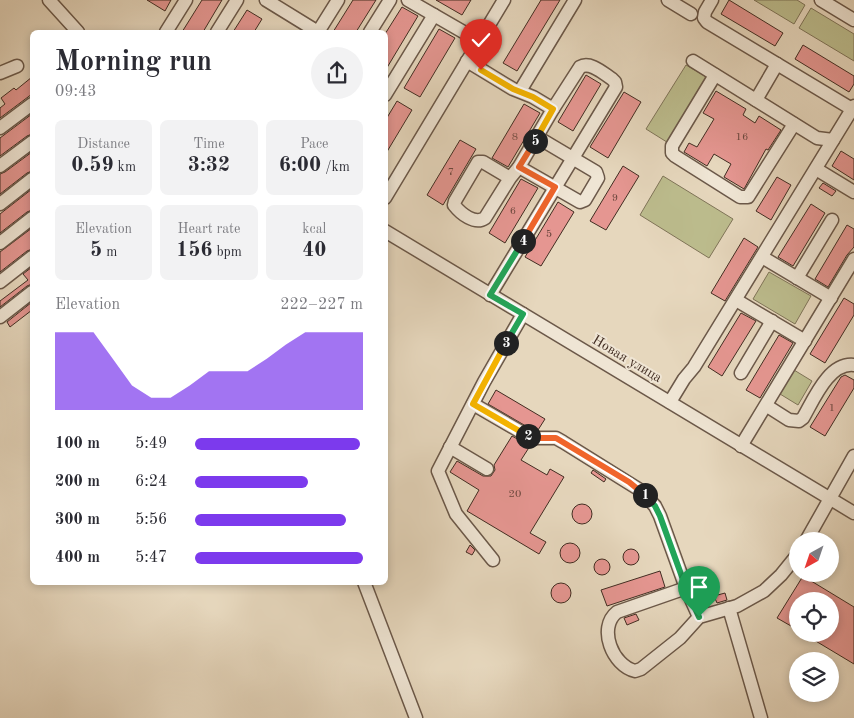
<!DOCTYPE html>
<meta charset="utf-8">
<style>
body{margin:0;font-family:"Old Standard TT",serif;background:#f2f2f3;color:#2b2b33;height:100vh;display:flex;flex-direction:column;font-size:19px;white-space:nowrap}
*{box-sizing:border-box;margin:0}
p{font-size:16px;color:#7c7c81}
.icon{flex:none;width:28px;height:28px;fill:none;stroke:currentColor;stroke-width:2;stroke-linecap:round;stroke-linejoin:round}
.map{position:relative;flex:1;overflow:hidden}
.side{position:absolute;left:30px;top:30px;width:358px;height:555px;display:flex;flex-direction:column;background:#fff;border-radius:8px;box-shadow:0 2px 8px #0003}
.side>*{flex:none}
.needle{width:32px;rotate:220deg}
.fabs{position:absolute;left:789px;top:532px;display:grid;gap:10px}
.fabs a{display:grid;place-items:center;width:50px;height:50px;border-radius:50%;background:#fff;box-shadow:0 2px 8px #0003;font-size:25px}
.pin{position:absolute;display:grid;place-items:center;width:42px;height:42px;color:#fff;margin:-51px -21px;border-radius:50% 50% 50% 0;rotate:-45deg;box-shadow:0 0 5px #0007}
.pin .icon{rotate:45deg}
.km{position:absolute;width:25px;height:25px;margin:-12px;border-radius:50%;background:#222;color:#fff;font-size:14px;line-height:25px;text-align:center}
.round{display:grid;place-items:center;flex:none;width:52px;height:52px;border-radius:26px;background:#f2f2f3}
.head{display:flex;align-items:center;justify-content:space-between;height:85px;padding:0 25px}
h1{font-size:28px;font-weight:700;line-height:38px}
.metrics{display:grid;grid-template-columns:repeat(3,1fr);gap:8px;height:85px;padding:5px 25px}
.metrics div{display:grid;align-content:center;border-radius:8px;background:#f2f2f3;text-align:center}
.metrics b{font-size:21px;font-weight:700}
.metrics small{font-size:14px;font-weight:400}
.metrics p{font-size:14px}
.chart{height:140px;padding:10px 25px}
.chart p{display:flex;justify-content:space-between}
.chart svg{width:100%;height:90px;margin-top:5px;fill:#7c3aed;opacity:.7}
ul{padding:0 25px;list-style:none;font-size:16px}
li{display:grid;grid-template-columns:80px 60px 1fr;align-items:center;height:38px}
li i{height:12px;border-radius:6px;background:#7c3aed}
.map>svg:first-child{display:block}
.green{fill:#bcbc8d;stroke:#7f7458}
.building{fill:#e59691;stroke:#422d22}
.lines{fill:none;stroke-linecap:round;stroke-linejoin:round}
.minor-casing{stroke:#6b5849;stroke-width:15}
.minor{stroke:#efe5d4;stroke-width:12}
.split-1-casing{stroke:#fff;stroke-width:10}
.split-2-casing{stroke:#fff;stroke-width:10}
.split-3-casing{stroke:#fff;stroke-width:10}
.split-4-casing{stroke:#fff;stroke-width:10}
.split-5-casing{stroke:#fff;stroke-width:10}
.split-6-casing{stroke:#fff;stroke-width:10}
.split-1{stroke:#22a559;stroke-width:6}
.split-2{stroke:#f0652b;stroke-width:6}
.split-3{stroke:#f5b400;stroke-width:6}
.split-4{stroke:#22a559;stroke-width:6}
.split-5{stroke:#f0652b;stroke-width:6}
.split-6{stroke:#f5b400;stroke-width:6}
.labels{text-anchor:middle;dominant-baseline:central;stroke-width:4;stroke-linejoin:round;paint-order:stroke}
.number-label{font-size:11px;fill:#6b473e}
.street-label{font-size:14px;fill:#422d22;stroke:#efe5d4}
</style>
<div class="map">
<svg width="854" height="718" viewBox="0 0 854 718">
<rect width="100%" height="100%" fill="#e6d7bd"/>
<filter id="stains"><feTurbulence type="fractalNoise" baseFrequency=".004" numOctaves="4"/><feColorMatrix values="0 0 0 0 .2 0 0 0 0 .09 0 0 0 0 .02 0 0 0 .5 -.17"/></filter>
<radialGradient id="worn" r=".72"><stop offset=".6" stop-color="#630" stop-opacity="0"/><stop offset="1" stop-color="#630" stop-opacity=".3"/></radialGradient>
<!-- green -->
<g class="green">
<polygon points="754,0 797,0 805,5 794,24"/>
<polygon points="811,8 854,34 854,61 799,28"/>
<polygon points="686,65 710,79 670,144 646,129"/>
<polygon points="663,176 733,219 709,258 640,215"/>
<polygon points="769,272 811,296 795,324 753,299"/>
<polygon points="794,370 812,381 798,405 780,394"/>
</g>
<!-- building -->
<g class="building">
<polygon points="147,0 171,0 165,11"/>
<polygon points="202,0 222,0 203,32 182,32"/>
<polygon points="353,0 376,0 356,32 333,32"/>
<polygon points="436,0 471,0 462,15"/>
<polygon points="541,0 560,0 517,71 503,63"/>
<polygon points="729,0 783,33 775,46 721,14"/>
<polygon points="402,7 418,16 385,71 385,34"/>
<polygon points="247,10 262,19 254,32 233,32"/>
<polygon points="439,29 455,38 420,97 404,88"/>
<polygon points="803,45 854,76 854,84 849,92 795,59"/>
<polygon points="586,75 601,84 573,131 558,122"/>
<polygon points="32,77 32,94 0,118 0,108 5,104 1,98 14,88 16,90"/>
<polygon points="716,91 746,109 743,115 755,123 759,116 781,130 768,150 766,149 744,189 724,177 731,164 714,154 707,166 684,152 689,143 697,147 714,119 703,113"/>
<polygon points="624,92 641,102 608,158 590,147"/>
<polygon points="397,101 412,110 385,155 385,121"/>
<polygon points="524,104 540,113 508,167 492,158"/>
<polygon points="32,114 32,134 27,136 0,156 0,138"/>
<polygon points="460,140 476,149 443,205 427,195"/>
<polygon points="841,151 854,159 854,180 832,166"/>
<polygon points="32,152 32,171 27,173 0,194 0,174 5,172"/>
<polygon points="623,166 639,176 606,230 590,221"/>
<polygon points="777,177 791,185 771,220 756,211"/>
<polygon points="521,179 538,188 505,243 489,233"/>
<polygon points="823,183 836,191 832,196 819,188"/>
<polygon points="32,189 32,210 27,212 0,233 0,214"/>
<polygon points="558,202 574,212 541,266 525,257"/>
<polygon points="811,204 825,213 793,266 778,257"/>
<polygon points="847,225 854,229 854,247 847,255 828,287 815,279"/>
<polygon points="32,228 32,249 27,251 0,272 0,252"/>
<polygon points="744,238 758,247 725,301 711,293"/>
<polygon points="32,267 32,284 27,286 0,307 0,301 28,280 23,274"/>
<polygon points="844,298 854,304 854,315 825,363 810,354"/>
<polygon points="32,302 32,310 10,327 7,322"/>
<polygon points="741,313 756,321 722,376 708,367"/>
<polygon points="779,335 793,343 760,398 746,390"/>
<polygon points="845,375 854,380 854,388 825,436 810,427 841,377"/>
<polygon points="496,390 545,419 538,430 531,429 488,404"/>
<polygon points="512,436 530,446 521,460 547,475 550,469 564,477 530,533 546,542 539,554 467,511 479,490 450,472 457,461 483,476 491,476 495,470 494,465"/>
<polygon points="593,470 606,479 604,482 591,473"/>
<circle cx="582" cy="514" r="10"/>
<circle cx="570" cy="553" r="10"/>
<polygon points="470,545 475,550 472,555 466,552"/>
<circle cx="631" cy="557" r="8"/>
<circle cx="602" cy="567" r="8"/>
<polygon points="660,571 665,587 607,606 601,590"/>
<polygon points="803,576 854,607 854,664 804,634 830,634 830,601 798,601 798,630 777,618"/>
<circle cx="561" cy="593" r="10"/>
<polygon points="725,593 727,600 717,603 714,596"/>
<polygon points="636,614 639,620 627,625 624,618"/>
</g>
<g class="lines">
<!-- minor casing -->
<g class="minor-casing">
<g id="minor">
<polyline points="49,0 78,32"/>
<polyline points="266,0 318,32 338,0"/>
<polyline points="408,0 479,41"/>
<polyline points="668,0 691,14"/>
<polyline points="712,0 705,12 704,18 707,22 852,109"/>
<polyline points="821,0 854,20"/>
<polyline points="166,32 186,0"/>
<polyline points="217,32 237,0"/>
<polyline points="370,32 390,0"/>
<path d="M467,61L513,89L533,97L553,109L580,67C590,61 603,73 612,79L615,82L616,87L490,295"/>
<polyline points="693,61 817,138 833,140"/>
<polyline points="0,73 17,66"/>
<polyline points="715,75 672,146 672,153 675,156 740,197 748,197 794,124"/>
<polyline points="520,91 575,0"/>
<polyline points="385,95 434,15"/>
<polyline points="756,100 777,64"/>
<polyline points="0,128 32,104"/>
<polyline points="0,166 32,142"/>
<polyline points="519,167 580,202 585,200 598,178 596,172 537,137"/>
<polyline points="816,169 854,192"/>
<path d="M510,178L483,162H478L455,201L454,205C461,214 475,225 485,218L510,178L519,167L553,109"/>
<polyline points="385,198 504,0"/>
<polyline points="0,204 32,179"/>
<polyline points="385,231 854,513"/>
<polyline points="0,243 32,218"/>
<polyline points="762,257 831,298"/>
<polyline points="797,278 832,220"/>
<polyline points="0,282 32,257"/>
<polyline points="736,300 805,341"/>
<polyline points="0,317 32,292"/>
<polyline points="741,373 772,321"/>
<polyline points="670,402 684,379 694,367 854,106"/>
<polyline points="473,404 528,436 534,438 556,438 563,442 640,490 655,506 660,516 686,588 699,617"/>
<path d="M767,406L789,420L799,421L803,418C814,399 829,362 854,365"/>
<polyline points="741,446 854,259"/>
<polyline points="450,447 487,469"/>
<polyline points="806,541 854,456"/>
<polyline points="493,560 456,514 438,471 484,382 523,314"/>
<polyline points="364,582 416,718"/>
<path d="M686,588L617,612C597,628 613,666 635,671L641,669L680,638L699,617L737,606L764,591L781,575L798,554"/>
<polyline points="729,608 761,718"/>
</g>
</g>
<!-- minor -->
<use href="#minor" class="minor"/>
</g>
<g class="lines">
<!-- split-1 casing -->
<g class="split-1-casing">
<polyline id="split-1" points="645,495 655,506 660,516 686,588 699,617"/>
</g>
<!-- split-2 casing -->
<g class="split-2-casing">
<polyline id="split-2" points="528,436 534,438 556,438 629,482 645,495"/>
</g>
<!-- split-3 casing -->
<g class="split-3-casing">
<polyline id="split-3" points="506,343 473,404 528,436"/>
</g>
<!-- split-4 casing -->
<g class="split-4-casing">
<polyline id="split-4" points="506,343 523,314 490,295 523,241"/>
</g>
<!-- split-5 casing -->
<g class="split-5-casing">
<polyline id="split-5" points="523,241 555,187 519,167 535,141"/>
</g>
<!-- split-6 casing -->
<g class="split-6-casing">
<polyline id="split-6" points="481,70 513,89 533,97 553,109 535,141"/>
</g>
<!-- split-1 -->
<use href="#split-1" class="split-1"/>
<!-- split-2 -->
<use href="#split-2" class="split-2"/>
<!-- split-3 -->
<use href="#split-3" class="split-3"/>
<!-- split-4 -->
<use href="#split-4" class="split-4"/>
<!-- split-5 -->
<use href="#split-5" class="split-5"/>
<!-- split-6 -->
<use href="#split-6" class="split-6"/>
</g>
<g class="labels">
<!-- number labels -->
<g class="number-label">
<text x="515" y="137">8</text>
<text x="742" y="137">16</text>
<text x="451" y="172">7</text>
<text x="615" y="198">9</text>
<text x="513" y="211">6</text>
<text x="549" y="234">5</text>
<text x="832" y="408">1</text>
<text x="515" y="494">20</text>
</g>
<!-- street labels -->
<g class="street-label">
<text transform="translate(627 359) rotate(31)">Новая улица</text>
</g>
</g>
<rect width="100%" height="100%" filter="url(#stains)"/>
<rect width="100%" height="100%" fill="url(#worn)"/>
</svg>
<div class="fabs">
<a><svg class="needle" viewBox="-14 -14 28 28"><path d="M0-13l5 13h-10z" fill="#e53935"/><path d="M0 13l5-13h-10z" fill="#7c7c81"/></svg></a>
<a><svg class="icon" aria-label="locate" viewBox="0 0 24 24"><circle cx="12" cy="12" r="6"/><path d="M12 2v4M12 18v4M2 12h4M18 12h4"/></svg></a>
<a><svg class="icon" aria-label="layers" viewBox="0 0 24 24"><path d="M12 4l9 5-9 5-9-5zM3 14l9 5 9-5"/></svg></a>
</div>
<div class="pin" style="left:699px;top:617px;background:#1e9e55"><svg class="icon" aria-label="arrive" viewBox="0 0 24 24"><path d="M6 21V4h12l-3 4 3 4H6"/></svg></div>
<div class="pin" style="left:481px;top:70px;background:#d93025"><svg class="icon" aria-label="check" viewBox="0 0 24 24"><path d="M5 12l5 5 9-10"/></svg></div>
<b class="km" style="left:645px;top:495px">1</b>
<b class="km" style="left:528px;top:436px">2</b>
<b class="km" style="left:506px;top:343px">3</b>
<b class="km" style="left:523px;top:241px">4</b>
<b class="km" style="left:535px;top:141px">5</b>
<section class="side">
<div class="head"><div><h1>Morning run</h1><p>09:43</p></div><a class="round"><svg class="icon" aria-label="share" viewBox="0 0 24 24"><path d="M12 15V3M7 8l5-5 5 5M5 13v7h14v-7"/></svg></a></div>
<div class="metrics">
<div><p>Distance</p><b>0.59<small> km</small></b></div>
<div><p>Time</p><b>3:32</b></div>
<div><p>Pace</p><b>6:00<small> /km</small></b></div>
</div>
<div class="metrics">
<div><p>Elevation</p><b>5<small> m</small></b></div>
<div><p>Heart rate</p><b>156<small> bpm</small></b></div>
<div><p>kcal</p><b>40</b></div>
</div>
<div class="chart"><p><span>Elevation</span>222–227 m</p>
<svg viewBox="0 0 160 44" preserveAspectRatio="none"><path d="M0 44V6L10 6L20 6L30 19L40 32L50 38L60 38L70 32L80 25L90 25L100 25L110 19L120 12L130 6L140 6L150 6L160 6V44z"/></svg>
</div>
<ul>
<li><b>100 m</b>5:49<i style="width:98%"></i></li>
<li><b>200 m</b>6:24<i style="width:67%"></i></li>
<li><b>300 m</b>5:56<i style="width:90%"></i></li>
<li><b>400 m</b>5:47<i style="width:100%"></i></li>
</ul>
</section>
</div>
